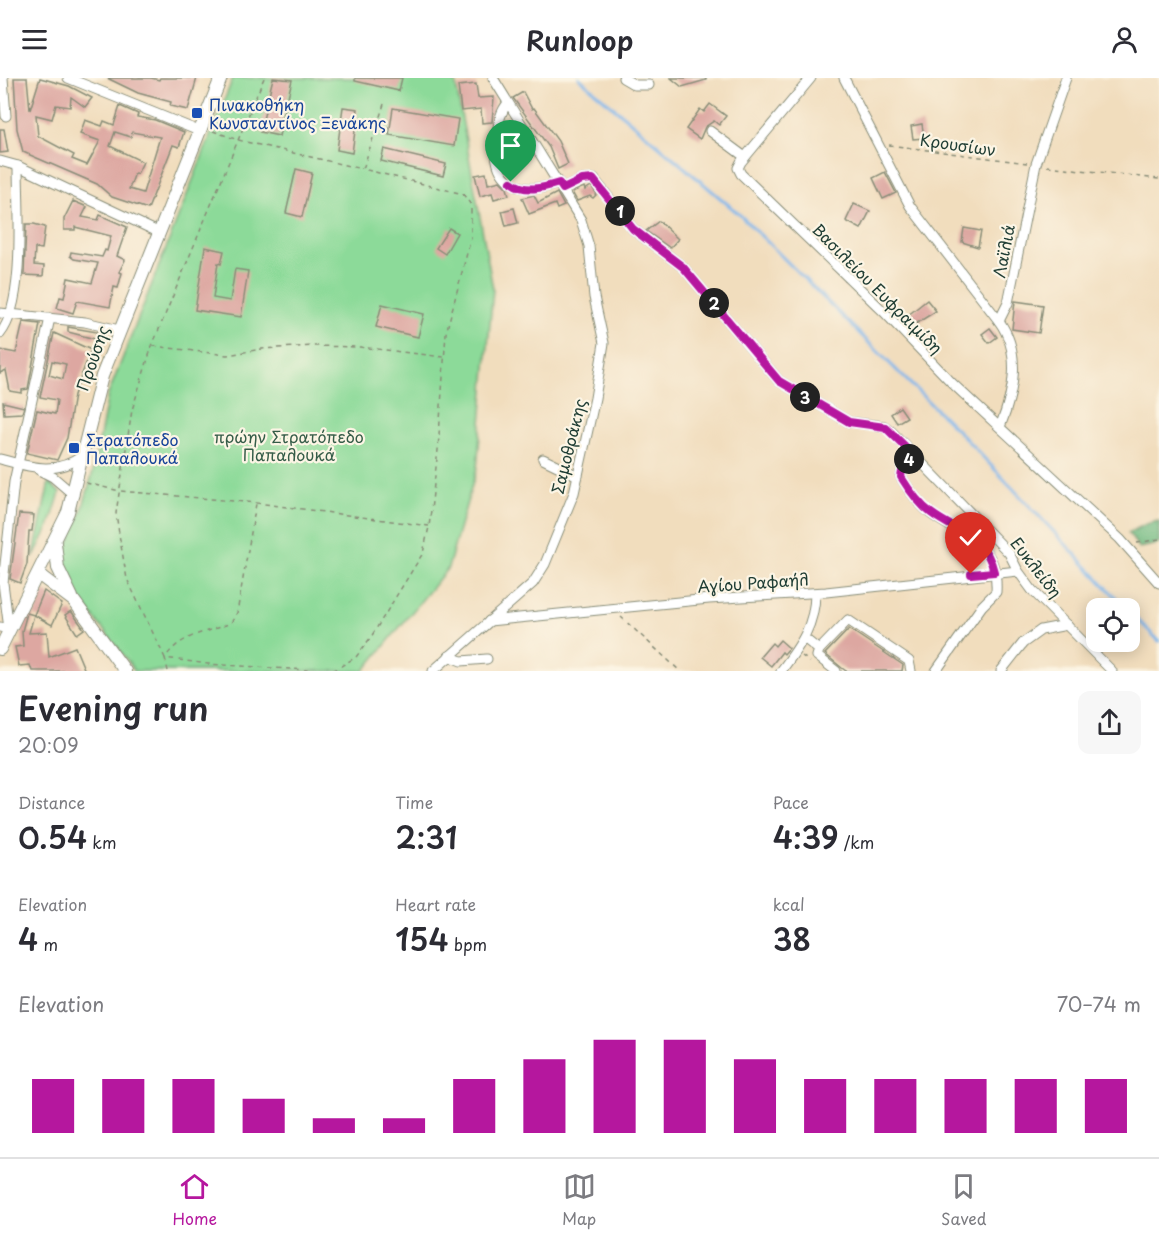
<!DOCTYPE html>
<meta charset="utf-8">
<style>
body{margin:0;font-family:"Playpen Sans",sans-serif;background:#f7f7f7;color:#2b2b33;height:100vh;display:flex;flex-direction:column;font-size:22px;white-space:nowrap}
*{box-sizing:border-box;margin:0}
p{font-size:20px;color:#7c7c81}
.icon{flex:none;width:33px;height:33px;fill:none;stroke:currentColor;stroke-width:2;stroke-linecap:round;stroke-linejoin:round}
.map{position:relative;height:593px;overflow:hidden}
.details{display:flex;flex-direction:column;background:#fff;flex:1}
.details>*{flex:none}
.buttons{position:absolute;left:1086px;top:520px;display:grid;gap:12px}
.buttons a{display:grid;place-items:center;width:54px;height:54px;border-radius:12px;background:#fff;box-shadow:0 3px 15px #0003;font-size:30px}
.pin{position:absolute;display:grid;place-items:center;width:51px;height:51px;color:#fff;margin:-62px -26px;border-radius:50% 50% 50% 0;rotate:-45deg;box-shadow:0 0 6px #0007}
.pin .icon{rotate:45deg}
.km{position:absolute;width:30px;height:30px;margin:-15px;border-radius:50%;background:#222;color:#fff;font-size:16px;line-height:30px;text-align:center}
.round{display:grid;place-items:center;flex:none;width:63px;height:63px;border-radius:12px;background:#f7f7f7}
.overview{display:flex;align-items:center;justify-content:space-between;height:102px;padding:0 18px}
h1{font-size:33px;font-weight:600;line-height:45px}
.figures{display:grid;grid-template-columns:repeat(3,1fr);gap:9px;height:102px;padding:6px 18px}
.figures div{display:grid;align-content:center}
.figures b{font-size:30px;font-weight:600}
.figures small{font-size:16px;font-weight:400}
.figures p{font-size:16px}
.chart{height:168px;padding:12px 18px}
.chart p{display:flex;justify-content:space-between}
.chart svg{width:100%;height:108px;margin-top:6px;stroke:#b5179e;stroke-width:6}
header{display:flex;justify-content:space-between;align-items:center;height:78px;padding:0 18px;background:#fff;font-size:27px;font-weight:600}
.tabs{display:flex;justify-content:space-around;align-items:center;height:84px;border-top:2px solid #e1e1e2;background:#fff;font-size:16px;color:#7c7c81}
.tabs a{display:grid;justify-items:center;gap:3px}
.tabs .current{color:#b5179e}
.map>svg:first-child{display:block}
.green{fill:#8cda99;stroke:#568c66;stroke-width:1.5}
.forest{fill:#71ba81;stroke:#487c5a;stroke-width:1.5}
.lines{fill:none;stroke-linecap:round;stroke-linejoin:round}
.stream{stroke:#7bb5ec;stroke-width:3}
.building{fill:#dda7a1;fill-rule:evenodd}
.minor-casing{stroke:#888d78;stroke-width:11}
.major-casing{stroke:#888d78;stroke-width:14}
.path{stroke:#888d78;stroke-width:1.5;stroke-dasharray:4.5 4.5;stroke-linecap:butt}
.minor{stroke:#fff;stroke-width:9}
.major{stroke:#fff;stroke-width:12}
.route-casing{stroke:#fff;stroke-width:12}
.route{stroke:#b5179e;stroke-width:8}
.transit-dot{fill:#1a4fb4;stroke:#fcf5e5;stroke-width:2}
.labels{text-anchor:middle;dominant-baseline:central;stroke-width:4.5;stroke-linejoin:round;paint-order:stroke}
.transit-label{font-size:16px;fill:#164399;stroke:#fcf5e5;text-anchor:start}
.street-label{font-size:16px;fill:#1f3d34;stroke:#fcf5e5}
.park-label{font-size:16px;fill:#355c48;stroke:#fcf5e5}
</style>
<header><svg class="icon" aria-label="menu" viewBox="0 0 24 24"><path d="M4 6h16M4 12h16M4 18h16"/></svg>Runloop<svg class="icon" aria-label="person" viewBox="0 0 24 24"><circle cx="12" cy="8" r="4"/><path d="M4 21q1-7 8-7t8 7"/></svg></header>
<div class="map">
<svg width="1159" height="593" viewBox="0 0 1159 593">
<rect width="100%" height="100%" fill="#fcf5e5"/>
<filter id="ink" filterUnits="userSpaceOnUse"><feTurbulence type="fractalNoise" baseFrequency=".0167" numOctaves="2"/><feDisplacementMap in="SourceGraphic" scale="12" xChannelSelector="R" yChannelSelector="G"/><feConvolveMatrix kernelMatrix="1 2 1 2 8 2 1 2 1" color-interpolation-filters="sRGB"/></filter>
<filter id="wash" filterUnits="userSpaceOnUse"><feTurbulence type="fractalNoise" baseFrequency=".008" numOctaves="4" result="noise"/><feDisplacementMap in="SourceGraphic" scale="24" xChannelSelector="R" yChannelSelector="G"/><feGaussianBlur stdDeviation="1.35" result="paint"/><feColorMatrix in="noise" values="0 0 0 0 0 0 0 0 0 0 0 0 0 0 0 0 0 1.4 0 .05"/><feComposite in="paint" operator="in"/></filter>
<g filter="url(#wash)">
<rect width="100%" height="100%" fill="#f1ddbd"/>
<!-- green -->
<g class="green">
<path d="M233,0H449L455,2L493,211L477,390L448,490L364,593H134C116,561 63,514 63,478L81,435L93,394L108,317Z"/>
<polygon points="49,404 60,415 50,446 33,480"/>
</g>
<!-- forest -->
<polygon class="forest" points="1159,443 1159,466 1139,470 1128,455 1146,446"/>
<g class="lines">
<!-- stream -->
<g class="stream">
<polyline points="579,0 738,135 964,359 1127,531"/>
<polyline points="1130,534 1159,563"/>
</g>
</g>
<g id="blocks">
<!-- building -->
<g class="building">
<path d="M14,0H27L30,32L40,0L69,8L92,20L85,29L71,19L70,29L56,27L52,41L36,37L38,58L74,77L72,81L87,87L100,63L80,56L85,42L102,48L104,43L114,47L120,28L138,36L137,39L155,42L184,54L179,69L173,67L148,131L112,119L97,106L23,74L17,51ZM115,54L131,59L132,54L160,59L143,115L129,111L135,95L137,96L143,84L110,68Z"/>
<polygon points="107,0 151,0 159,2 160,0 197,0 188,32 170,28 171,24 138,15"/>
<polygon points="273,0 292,2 279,58 260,54"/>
<polygon points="355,0 402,0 399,13 355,3"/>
<polygon points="671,0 706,0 706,2 682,9"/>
<polygon points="476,6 478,20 494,19 492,44 482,45 481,31 461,33 458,8"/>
<polygon points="523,14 532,31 534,30 558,63 568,86 558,91 549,69 513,20"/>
<polygon points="710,26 726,38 719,47 714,43 705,49 700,61 686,51 700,31 704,34"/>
<polygon points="343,29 358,31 352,75 337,72"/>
<polygon points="393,30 458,41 454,68 389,57"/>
<polygon points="922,46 924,60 913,61 911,48"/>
<polygon points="0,51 4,51 8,74 0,75"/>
<polygon points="516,55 531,75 513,87 505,76 512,71 506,61"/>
<polygon points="384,71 446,86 443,98 381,83"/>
<polygon points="296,91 312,95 302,139 286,135"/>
<polygon points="885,94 896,115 883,121 873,100"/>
<polygon points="486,95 488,106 500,103 507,110 509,117 494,121 492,115 480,118 475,97"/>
<polygon points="591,108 597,116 593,120 590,118 577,123 572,114 584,109 585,112"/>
<polygon points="557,115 564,128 557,131 555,126 529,136 522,120 534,117 538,125"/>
<polygon points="73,123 87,129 82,139 98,142 100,137 127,149 117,178 125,182 119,194 122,195 118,210 114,209 110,229 77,223 73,235 57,230 60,219 64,220 68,200 92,205 98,185 74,181 70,178 71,174 102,179 105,172 107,173 111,158 75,149 75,152 64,152 64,141"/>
<polygon points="854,126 870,133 861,151 846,143"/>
<polygon points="514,130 518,145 506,148 502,133"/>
<polygon points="659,143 678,161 670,170 646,153"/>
<polygon points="26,146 34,146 45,149 42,171 35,170 34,187 44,188 43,198 24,197"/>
<polygon points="449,150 457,155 445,176 436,170"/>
<polygon points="964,150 981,153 978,169 962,164"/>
<polygon points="205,169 224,173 221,186 218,185 213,220 230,223 235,191 248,193 241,239 195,232"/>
<polygon points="927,222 936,233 914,247 907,238"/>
<polygon points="1015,223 1043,227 1039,255 1012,251"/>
<polygon points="382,226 424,236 418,259 376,249"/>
<polygon points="23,244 40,246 28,311 22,312 22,315 10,313 6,292 0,295 0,272 16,275"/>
<polygon points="68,249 97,254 95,261 68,254"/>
<polygon points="990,250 997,259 989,265 982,256"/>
<path d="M54,255L91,272L74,317L67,360L57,382L27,375L37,332L55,336L57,322L40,319ZM52,283L66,286L63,301L49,297Z"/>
<polygon points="3,324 24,329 22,335 4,336"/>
<polygon points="900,329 907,339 897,345 891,336"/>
<polygon points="19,436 34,437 32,453 29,453 27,486 20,505 10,501"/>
<polygon points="44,513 62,526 52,547 34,537"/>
<polygon points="71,533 84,551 77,556 65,537"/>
<polygon points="27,535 34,537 29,555 47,554 49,579 75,569 85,593 32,593 30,587 19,588 15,569 23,568 22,553"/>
<polygon points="849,551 903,587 902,593 846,593 842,590 825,576"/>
<polygon points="780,562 789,570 784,576 782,574 771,588 760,579 772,565 775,568"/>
</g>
</g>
</g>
<g filter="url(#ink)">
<use href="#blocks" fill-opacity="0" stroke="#888d78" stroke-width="1.5"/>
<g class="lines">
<!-- minor casing -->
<g class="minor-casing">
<g id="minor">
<polyline points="3,0 6,38"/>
<polyline points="68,0 199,53"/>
<polyline points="623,0 635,7 649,7"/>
<polyline points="811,0 741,84 738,90 741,96 884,234 953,306 1120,461 1159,505"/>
<path d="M844,0L910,128L999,243C1022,275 1014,314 1000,349"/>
<path d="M508,25C500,34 499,44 497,56C490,102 516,120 559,105"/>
<polyline points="710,53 745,79"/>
<polyline points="0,83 18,88 158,154"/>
<polyline points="563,111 582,102 594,101 633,151 683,189 779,303 849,344 884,348 891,353 1009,475 1018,493 1032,512 1112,593"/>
<polyline points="0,235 85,244 119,252"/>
<polyline points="999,243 1008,225 1036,86 1066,0"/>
<path d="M0,256C26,225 18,130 18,88"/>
<path d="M914,377L903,388L901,399C909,412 918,425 930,435C963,460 999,462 996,514L982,528L936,593"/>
<path d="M0,381C30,389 57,398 83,377"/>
<polyline points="543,381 578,398"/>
<polyline points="39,392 53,399 74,417"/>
<polyline points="489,543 709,521 826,514 1018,493"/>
<polyline points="0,549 9,551 3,505 14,404 50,240"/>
<polyline points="804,560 819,572 817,578 836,593"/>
<polyline points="819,572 848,542 909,583 911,593"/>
<polyline points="449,578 461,583 487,581"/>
<polyline points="433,593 533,505 545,486 574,415 595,320 604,265 594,219 589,168 581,142 493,0"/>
<path d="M781,593C800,568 815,547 815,515"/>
<polyline points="1001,593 1023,565 1041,552 1067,547"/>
</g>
</g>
<!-- major casing -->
<g class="major-casing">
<g id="major">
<polyline points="55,465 58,490 72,519"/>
<polyline points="38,496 74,523 125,593"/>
<polyline points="0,571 68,434 102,298 221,0"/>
</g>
</g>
<!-- path -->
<g class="path">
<polyline points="264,0 152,268 132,332 116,435 120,462 127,501 165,580 208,586 322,593"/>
<polyline points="213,53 238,62 362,91"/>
<polyline points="889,67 1027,85"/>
<polyline points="1047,88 1159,101"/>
<polyline points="153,268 227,277 262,271 313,268 360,269 444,279"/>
<polyline points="86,405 120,413 257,425 429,448"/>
<polyline points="1137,465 1159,461"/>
<polyline points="621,539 680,593"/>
<polyline points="802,578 810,584"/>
<path d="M168,593L165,580C181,556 206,555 231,545L237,535L256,426"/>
<polyline points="333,593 356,579 371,559 423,475 429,449 438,372 446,255 471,160 471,127 463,116 363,91 384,26"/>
</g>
<!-- minor -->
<use href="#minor" class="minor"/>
<!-- major -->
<use href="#major" class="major"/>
</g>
</g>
<g class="lines" filter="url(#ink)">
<!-- route casing -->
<g class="route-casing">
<path id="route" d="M511,104C525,115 543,110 559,105L563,111L582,102L593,101L633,151L683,189L779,303L849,344L885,349L914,377L903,388L901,399C909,412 919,426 931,435C959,456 985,456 994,494L971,496"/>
</g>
<!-- route -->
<use href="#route" class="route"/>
</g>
<!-- markers -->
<g class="transit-dot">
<rect x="191" y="29" width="12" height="12" rx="3"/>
<rect x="68" y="364" width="12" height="12" rx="3"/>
</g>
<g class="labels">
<!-- transit labels -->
<g class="transit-label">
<text x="209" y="26">Πινακοθήκη<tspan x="209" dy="18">Κωνσταντίνος Ξενάκης</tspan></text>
<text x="86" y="361">Στρατόπεδο<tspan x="86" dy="18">Παπαλουκά</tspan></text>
</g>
<!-- street labels -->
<g class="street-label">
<text transform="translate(958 66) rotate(8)">Κρουσίων</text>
<text transform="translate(1003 173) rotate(-79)">Λαϊλιά</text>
<text transform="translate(878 210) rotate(45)">Βασιλείου Ευφραιμίδη</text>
<text transform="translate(92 280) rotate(-71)">Προύσης</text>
<text transform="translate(568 368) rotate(-76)">Σαμοθράκης</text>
<text transform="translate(1037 489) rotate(52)">Ευκλείδη</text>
<text transform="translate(753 504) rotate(-4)">Αγίου Ραφαήλ</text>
</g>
<!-- park labels -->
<g class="park-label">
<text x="289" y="358">πρώην Στρατόπεδο<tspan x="289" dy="18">Παπαλουκά</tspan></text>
</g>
</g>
</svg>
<div class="buttons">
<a><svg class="icon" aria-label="locate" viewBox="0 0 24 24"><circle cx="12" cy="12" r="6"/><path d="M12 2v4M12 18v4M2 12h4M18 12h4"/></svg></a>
</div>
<div class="pin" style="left:511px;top:104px;background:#1e9e55"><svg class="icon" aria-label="arrive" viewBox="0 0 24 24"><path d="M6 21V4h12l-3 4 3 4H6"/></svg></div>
<div class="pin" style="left:971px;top:496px;background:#d93025"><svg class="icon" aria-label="check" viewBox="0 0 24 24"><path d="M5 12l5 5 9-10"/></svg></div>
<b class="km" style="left:620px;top:133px">1</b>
<b class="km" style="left:714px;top:225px">2</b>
<b class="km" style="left:805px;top:319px">3</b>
<b class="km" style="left:909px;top:381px">4</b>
</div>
<section class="details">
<div class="overview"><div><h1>Evening run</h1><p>20:09</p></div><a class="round"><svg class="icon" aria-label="share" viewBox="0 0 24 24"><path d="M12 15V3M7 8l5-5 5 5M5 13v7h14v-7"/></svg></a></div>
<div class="figures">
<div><p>Distance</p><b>0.54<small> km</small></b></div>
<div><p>Time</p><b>2:31</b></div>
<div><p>Pace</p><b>4:39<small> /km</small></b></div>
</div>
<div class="figures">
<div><p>Elevation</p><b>4<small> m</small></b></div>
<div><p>Heart rate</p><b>154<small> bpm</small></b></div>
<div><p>kcal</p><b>38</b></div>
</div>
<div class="chart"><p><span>Elevation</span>70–74 m</p>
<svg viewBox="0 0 160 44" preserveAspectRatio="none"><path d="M5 44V22M15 44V22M25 44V22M35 44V30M45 44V38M55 44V38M65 44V22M75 44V14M85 44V6M95 44V6M105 44V14M115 44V22M125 44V22M135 44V22M145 44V22M155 44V22"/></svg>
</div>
</section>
<nav class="tabs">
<a class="current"><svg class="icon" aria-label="home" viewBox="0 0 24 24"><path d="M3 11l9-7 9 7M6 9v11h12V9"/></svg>Home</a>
<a><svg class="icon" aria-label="map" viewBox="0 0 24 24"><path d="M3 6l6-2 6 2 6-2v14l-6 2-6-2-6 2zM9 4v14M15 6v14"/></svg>Map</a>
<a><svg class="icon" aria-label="saved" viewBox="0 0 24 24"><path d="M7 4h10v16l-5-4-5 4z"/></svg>Saved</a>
</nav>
